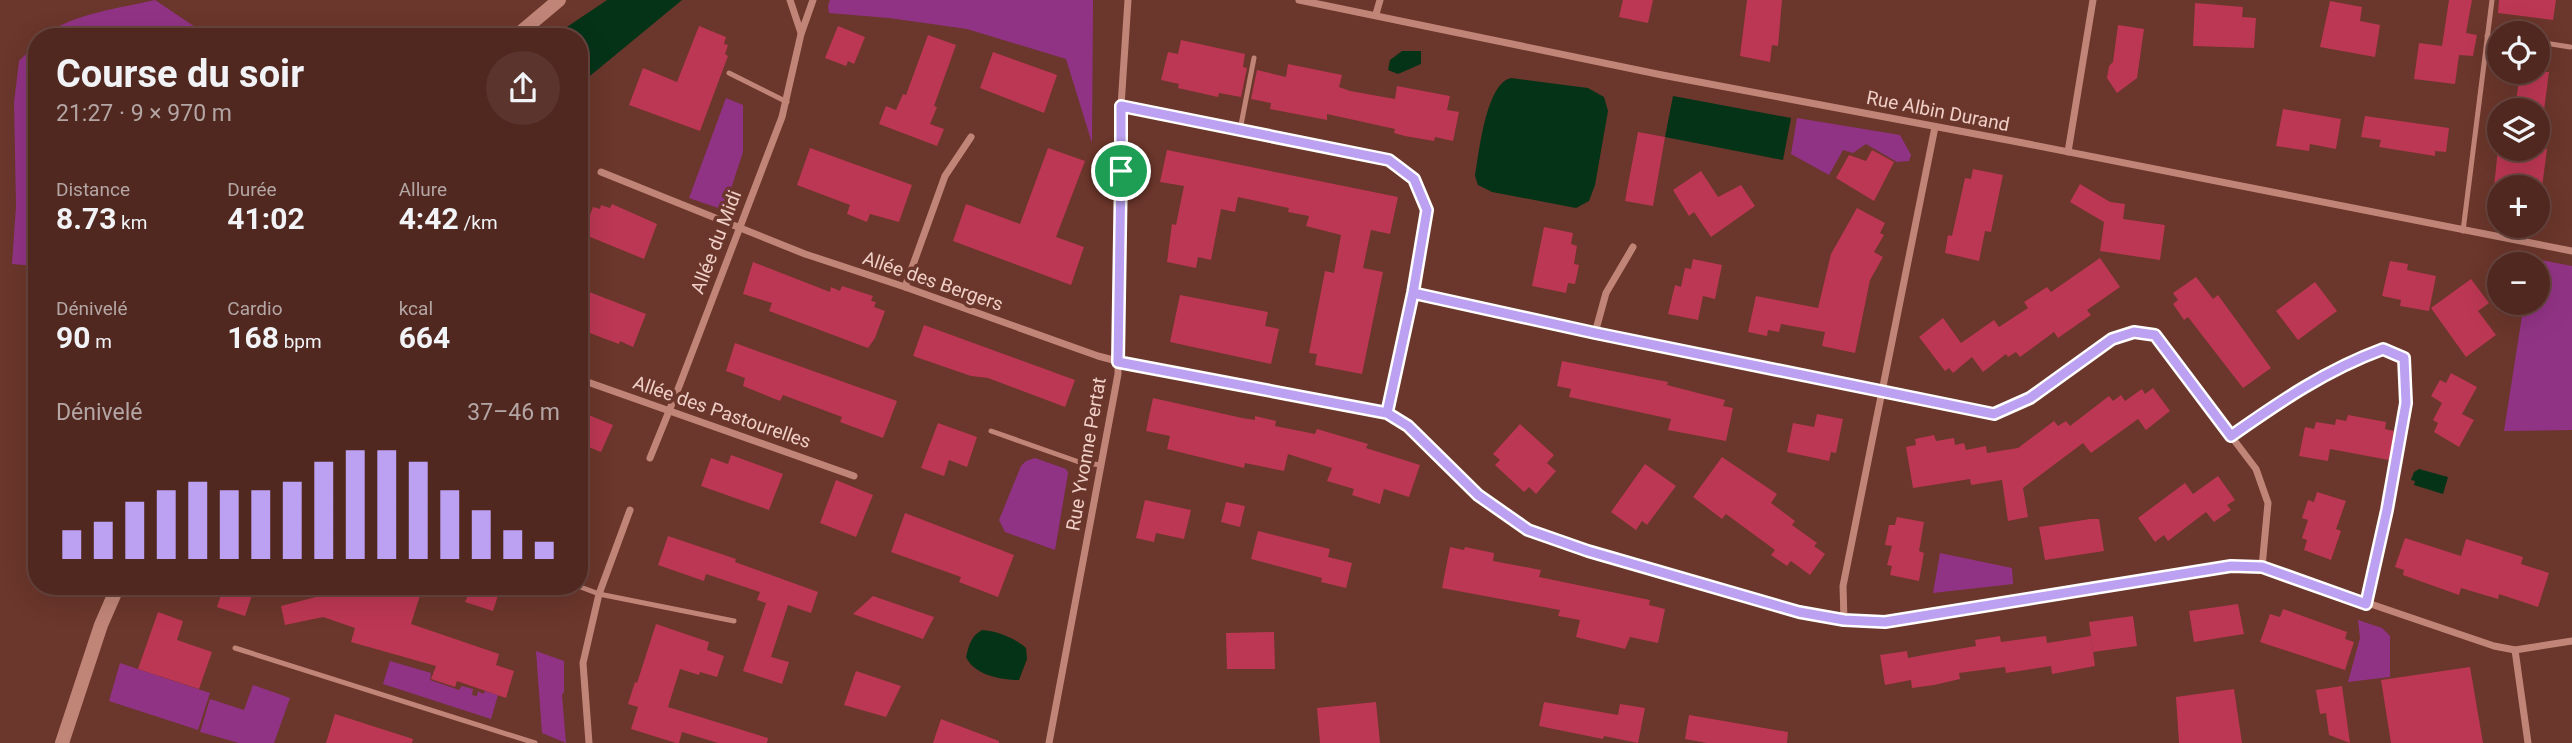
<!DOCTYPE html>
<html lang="fr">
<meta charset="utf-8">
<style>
body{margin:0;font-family:Roboto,sans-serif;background:#5a342d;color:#f1f3f6;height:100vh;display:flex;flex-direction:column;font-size:26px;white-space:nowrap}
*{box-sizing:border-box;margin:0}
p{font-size:23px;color:#b4a6a5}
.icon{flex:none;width:38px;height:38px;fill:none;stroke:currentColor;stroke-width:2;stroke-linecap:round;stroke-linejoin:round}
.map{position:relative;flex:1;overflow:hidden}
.panel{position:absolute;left:28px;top:28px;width:560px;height:567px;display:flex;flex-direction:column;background:#502820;border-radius:28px;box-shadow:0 7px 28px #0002,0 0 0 2px #67443e}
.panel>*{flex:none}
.controls{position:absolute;left:2487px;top:21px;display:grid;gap:14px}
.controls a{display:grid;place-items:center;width:63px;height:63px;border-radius:50%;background:#502820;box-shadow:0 7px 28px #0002,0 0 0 2px #67443e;font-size:35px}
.pin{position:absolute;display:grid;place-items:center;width:60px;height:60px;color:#fff;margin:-30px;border:4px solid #fff;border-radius:50%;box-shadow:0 2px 7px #0007}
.round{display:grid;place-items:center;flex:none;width:74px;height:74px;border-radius:37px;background:#5a342d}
.head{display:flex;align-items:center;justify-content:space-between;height:119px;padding:0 28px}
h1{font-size:38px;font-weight:700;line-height:52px}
.figures{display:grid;grid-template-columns:repeat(3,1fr);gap:10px;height:119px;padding:7px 28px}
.figures div{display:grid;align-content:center}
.figures b{font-size:30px;font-weight:700}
.figures small{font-size:19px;font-weight:400}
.figures p{font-size:19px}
.chart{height:196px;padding:14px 28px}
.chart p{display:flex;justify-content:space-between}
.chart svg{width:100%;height:126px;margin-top:7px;stroke:#bca0f2;stroke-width:6}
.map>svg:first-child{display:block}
.green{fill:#913385}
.water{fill:#053318}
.building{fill:#bc3753}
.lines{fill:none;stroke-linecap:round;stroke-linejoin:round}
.service{stroke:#c18578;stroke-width:5}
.minor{stroke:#c18578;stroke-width:7}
.secondary{stroke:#c18578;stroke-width:14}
.route-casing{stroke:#fff;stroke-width:14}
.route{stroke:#bca0f2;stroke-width:9}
.labels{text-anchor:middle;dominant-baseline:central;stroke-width:7;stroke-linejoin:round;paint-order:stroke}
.street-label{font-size:19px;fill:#f0cfc7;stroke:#6b362b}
</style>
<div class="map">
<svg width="2572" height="743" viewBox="0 0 2572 743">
<rect width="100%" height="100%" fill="#6b362b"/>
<!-- green -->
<g class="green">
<path d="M155,0L210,37H44C65,15 125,7 155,0Z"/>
<polygon points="830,0 1093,0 1092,143 1066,59 967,29 889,18 829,13 828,6"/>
<polygon points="37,43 37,266 12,264 16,206 14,103 19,61"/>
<polygon points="726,98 743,105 743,152 724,210 689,198"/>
<polygon points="1797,118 1900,135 1911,155 1909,161 1897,162 1866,144 1853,153 1843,150 1829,175 1791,154"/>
<polygon points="2531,258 2572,266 2572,430 2504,431 2524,303 2538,303 2538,264 2530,264"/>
<polygon points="1035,458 1066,469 1068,473 1055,550 1005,532 999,520 1021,466 1026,461"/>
<polygon points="1940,553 2012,568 2013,584 1933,593"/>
<polygon points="2358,620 2382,628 2390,636 2390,677 2348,682 2360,638"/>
<polygon points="536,651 564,661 564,692 562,695 566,743 542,733"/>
<polygon points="390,661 431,673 430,680 459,690 462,686 473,689 472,695 477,696 478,691 483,694 485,691 498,695 491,719 383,684"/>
<polygon points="120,663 210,693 198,730 109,701"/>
<polygon points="253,685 290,698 274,743 239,743 200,732 210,699 244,710"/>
</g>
<!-- water -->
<g class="water">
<polygon points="607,0 682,0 579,85 579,37 552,37"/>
<polygon points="1402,51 1421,51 1421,64 1398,74 1388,70 1390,60"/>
<path d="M1511,78L1588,88L1604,97L1608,111L1595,185L1589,201L1576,208L1492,192L1478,185L1475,176C1479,153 1486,83 1511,78Z"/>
<polygon points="1673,96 1791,118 1783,160 1665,137"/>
<polygon points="2419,469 2448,477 2443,494 2414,485 2415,481 2411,480 2414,472"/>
<path d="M982,630C997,631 1015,638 1026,648L1027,659L1019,680C1001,680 974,675 966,657C969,645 971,636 982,630Z"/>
</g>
<!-- building -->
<g class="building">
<polygon points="1623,0 1653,0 1648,23 1619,17"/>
<polygon points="1747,0 1782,0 1778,46 1772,45 1770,62 1740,56"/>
<polygon points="2449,0 2472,0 2466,33 2477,35 2473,56 2459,55 2455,84 2414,79 2419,43 2442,46"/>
<polygon points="2499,0 2556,0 2553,20 2498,13"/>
<polygon points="2330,1 2362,7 2360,21 2380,25 2375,57 2320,47"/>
<polygon points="2195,3 2243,7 2242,17 2256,18 2254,48 2193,46"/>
<polygon points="2118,25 2144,29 2137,78 2117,93 2107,78 2109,66 2113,62"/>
<polygon points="699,26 726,37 724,44 728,45 725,54 728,56 700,131 629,105 643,68 677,82"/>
<polygon points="838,26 865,37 854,64 848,61 846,66 825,58"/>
<polygon points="928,35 956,45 934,106 937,107 930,124 944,129 937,146 879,124 886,106 896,110 903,94 906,95"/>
<polygon points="1181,40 1245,54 1243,67 1247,68 1241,97 1219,93 1218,97 1178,88 1179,84 1161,80 1168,52 1178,54"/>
<polygon points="993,52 1057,75 1044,113 980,88"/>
<polygon points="1288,64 1342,75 1339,87 1350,91 1395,99 1397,86 1450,96 1447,110 1459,112 1453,141 1435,137 1434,141 1405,136 1394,133 1395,129 1327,114 1327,120 1296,114 1270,109 1271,103 1251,99 1257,70 1286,77"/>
<polygon points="2520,72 2549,72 2544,110 2515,110"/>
<polygon points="2283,109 2341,119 2336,149 2310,144 2309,151 2276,146"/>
<polygon points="2365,116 2449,128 2446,152 2435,151 2435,156 2379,147 2381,140 2361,137"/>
<polygon points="1638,132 1665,137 1653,206 1625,201"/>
<polygon points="810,148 912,185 899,222 870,214 867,222 847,214 850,205 797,185"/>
<polygon points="1048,148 1085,161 1056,237 1084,247 1071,285 953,241 966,204 1020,224"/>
<polygon points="2498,149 2547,149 2542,187 2494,187"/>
<polygon points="1167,150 1398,197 1390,234 1371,230 1363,268 1383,272 1362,374 1315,365 1317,354 1309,353 1325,271 1334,273 1341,235 1306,226 1309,216 1288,212 1289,208 1238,197 1235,212 1221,209 1211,260 1198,257 1196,268 1167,262 1172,224 1176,225 1184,186 1160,182"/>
<polygon points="1872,150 1894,162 1874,201 1836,178 1849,155 1866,161"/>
<polygon points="1973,169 2003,175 1991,232 1985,231 1979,261 1945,253 1948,235 1952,236 1965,178 1971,179"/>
<polygon points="1701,171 1718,197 1741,185 1755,206 1711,237 1694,212 1689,216 1673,190"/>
<polygon points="2080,184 2110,202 2125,204 2123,219 2165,225 2160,260 2100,251 2104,222 2070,202"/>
<polygon points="612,204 657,224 644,259 583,234 593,207 600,209 601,205 610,208"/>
<polygon points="1857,208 1885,223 1880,233 1884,235 1874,252 1883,257 1870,280 1855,353 1822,346 1825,332 1781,324 1779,332 1768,330 1767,336 1748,332 1756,296 1818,308 1831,254"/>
<polygon points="1544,227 1573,233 1571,244 1577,246 1574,264 1579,265 1575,284 1568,283 1566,293 1532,286"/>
<polygon points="2100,258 2120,287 2087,310 2091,315 2058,338 2054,332 2020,357 2016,352 2008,357 2006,354 1983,372 1972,357 1953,373 1949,368 1945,371 1919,337 1943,318 1961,343 1994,320 1999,327 2028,308 2024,302 2047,287 2051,292"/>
<polygon points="1693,259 1722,265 1715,299 1703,296 1698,320 1668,314 1675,285 1681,287 1685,268 1691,269"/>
<polygon points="2390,261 2408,264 2407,270 2436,276 2429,311 2400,306 2401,300 2382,296"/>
<polygon points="753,262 830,292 831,287 840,291 842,286 873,296 871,301 876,302 874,307 885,311 875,338 868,348 769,311 772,303 743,294"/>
<polygon points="2196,277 2213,299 2218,295 2271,368 2243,388 2188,317 2184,320 2173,304 2178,300 2173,293"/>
<polygon points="2471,279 2489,303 2478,311 2496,335 2466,357 2431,308"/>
<polygon points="2315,282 2337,311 2298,340 2276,311"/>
<polygon points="579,288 646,314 633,347 620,341 619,344 579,329"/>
<polygon points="1180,295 1268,312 1265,326 1279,329 1271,364 1170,342"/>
<polygon points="924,325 1075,380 1065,407 988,378 971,376 913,356"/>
<polygon points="735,343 897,401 883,438 840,422 842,417 783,395 780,401 743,386 745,378 726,371"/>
<polygon points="1562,361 1668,382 1667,385 1725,400 1723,406 1733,408 1726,441 1668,430 1671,419 1569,397 1571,389 1557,386"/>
<polygon points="2451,373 2477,387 2462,414 2474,420 2459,447 2434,432 2438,423 2433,420 2442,403 2431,396 2440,380 2446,383"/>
<polygon points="2153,388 2170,411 2146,430 2138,419 2091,453 2083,443 2023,488 2028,517 2008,521 2002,480 1971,485 1970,479 1913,488 1906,447 1916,445 1915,439 1934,435 1936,441 1954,438 1955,445 1964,443 1966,450 1986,446 1987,453 2018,448 2054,421 2058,426 2066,421 2070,426 2109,396 2113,401 2121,395 2125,401 2142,389 2145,394"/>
<polygon points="1153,398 1242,418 1255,420 1255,416 1276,421 1275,426 1315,434 1317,429 1368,444 1366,448 1420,465 1409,497 1384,489 1380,504 1352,495 1354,489 1327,481 1332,468 1288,454 1284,471 1245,463 1244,468 1167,449 1170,436 1146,431"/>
<polygon points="586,414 613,425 601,452 579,443 579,432"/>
<polygon points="1817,414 1843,419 1836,453 1831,452 1829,461 1787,452 1793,423 1814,427"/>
<polygon points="2348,415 2386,422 2385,429 2394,431 2389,460 2330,449 2328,461 2299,456 2305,427 2314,429 2316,422 2335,425 2336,419 2346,421"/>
<polygon points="938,423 977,437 967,467 949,460 944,476 921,468"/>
<polygon points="1520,424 1554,455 1547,463 1556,471 1536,494 1529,487 1524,492 1495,465 1500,460 1493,454"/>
<polygon points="731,455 783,474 769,510 701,486 711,458 728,464"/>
<polygon points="1722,457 1777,494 1771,503 1795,521 1792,525 1817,543 1814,546 1825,554 1810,575 1791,561 1787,566 1771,555 1775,550 1726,514 1722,519 1693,497"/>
<polygon points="1645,464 1676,486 1647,525 1642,521 1636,530 1611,512"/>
<polygon points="2218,476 2235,500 2227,505 2231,510 2214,522 2206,512 2168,541 2164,535 2155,542 2138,518 2185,483 2193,494"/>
<polygon points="836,480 873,495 856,537 820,523"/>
<polygon points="2317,492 2346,501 2336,529 2341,531 2331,560 2304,550 2307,540 2302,538 2308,520 2302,518 2308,500 2314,502"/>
<polygon points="1145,500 1191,510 1184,539 1156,533 1154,542 1136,538"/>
<polygon points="1226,502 1245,506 1240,527 1221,522"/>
<polygon points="905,513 1014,555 998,597 959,582 961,577 891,552"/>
<polygon points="1897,517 1924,522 1919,551 1924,553 1919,581 1890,575 1892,566 1887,565 1892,546 1885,545 1889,525 1895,525"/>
<polygon points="2090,519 2099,519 2104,551 2045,560 2039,527"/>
<polygon points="1258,531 1330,549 1328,557 1352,563 1346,588 1321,582 1322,578 1251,559"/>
<polygon points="668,536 736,559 735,562 818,592 811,613 788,605 771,657 789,662 782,684 743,671 766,603 757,600 760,592 706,574 704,581 658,565"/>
<polygon points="2405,538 2461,556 2466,539 2523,557 2521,564 2549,573 2538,607 2499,594 2498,599 2461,588 2459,595 2403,575 2404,570 2395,567"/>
<polygon points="1450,547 1464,550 1465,547 1494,553 1493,561 1541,570 1539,577 1650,600 1649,605 1665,609 1658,643 1630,637 1625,649 1576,637 1580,620 1558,616 1560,610 1442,588"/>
<polygon points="224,586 255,586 245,616 217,607"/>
<polygon points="359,586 423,586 411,624 499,654 496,665 514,671 506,698 457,681 455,687 431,679 436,666 351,642 355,628 323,617 285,625 281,606"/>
<polygon points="472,586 501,586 493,611 465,602"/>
<polygon points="873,596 934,617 923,639 853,614"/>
<polygon points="2238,604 2244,634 2194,642 2189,611"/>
<polygon points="2283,609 2347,632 2345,639 2354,642 2345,670 2260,642 2270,614 2280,617"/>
<polygon points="158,612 183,621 177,640 212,652 199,689 138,669"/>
<polygon points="2133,616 2137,646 2093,652 2089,622"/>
<polygon points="656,624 709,642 707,650 724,656 717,677 700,672 699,675 680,669 668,707 768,738 767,743 718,743 682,732 679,743 676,743 631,729 638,707 628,704 635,682 637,683"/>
<polygon points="1274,632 1275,669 1227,669 1226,633"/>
<polygon points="2000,636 2001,642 2046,636 2047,643 2091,636 2095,666 2052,674 2051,666 2006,673 2005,667 1959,673 1960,679 1934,685 1912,688 1911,680 1885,685 1880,655 1907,651 1908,658 1929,654 1976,646 1975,640"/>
<polygon points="2470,667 2483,743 2391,743 2381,680"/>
<polygon points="856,671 901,686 886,717 844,705"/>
<polygon points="2342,686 2350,743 2329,735 2326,713 2320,714 2316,690"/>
<polygon points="2234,689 2242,743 2179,743 2176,697"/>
<polygon points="1376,702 1380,743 1320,743 1317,708"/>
<polygon points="1544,702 1618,715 1620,704 1645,708 1638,743 1604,736 1603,739 1539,726"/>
<polygon points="335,714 413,739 412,743 326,743"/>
<polygon points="1689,715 1788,732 1787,743 1707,743 1685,739"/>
<polygon points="941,719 999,741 999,743 933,743"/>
</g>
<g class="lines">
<!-- service -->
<g class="service">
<polyline points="2487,36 2499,37"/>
<polyline points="2538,42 2570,47"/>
<polyline points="729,73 787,102"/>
<polyline points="1240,130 1254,58"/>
<polyline points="2463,231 2492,0"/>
<polyline points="991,431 1079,462 1101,465"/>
<polyline points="578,586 599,594 734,621"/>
<polyline points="2366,604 2387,510 2406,403 2404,358 2383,349"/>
<polyline points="235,648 535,743"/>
</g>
<!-- minor -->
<g class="minor">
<polyline points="790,0 801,33"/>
<polyline points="1299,0 1662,75 2018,142 2572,251"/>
<polyline points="1376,14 1380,0"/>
<polyline points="2068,152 2093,0"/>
<polyline points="601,172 805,254 905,287 1098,356 1136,366 1387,413 1413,293 1427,210 1414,179 1389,160 1121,106"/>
<polyline points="905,287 945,176 971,137"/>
<polyline points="1413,293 1595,333 1994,413 2030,398 2112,339 2134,332 2155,336 2256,469 2268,503 2262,567"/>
<polyline points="1595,333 1606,293 1633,247"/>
<polyline points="579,379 854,476"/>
<polyline points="1387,413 1408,426 1478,495 1528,530 1589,551 1799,612 1844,620 1885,622 2230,566 2262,567 2494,646 2515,650 2572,641"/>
<path d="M2231,436C2281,401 2326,370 2383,349"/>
<polyline points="650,458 680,384 782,117 801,34 813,0"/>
<polyline points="1844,620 1843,586 1935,127"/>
<polyline points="2515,650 2528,743"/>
<polyline points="589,743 583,663 599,594 630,510"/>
<polyline points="1049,743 1118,374 1121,106 1128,0"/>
</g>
<!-- secondary -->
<g class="secondary">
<polyline points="515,37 559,0"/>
<polyline points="62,743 101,625 118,586"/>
</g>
</g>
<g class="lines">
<!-- route casing -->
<g class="route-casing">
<path id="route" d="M1121,171L1118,362L1387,413L1413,293L1595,333L1994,414L2030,398L2112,339L2134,332L2155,335L2231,436C2281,401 2326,370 2383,349L2404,358L2406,403L2387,510L2366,604L2262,567L2231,566L1885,622L1844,620L1799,612L1588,551L1528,530L1478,495L1408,426L1387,413L1413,293L1427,210L1414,179L1389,160L1121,106V171"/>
</g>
<!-- route -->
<use href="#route" class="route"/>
</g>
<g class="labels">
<!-- street labels -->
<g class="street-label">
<text transform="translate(1938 111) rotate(11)">Rue Albin Durand</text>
<text transform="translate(716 242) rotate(-69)">Allée du Midi</text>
<text transform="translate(933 281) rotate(19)">Allée des Bergers</text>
<text transform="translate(722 412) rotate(19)">Allée des Pastourelles</text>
<text transform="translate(1086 454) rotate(-80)">Rue Yvonne Pertat</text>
</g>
</g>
</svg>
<div class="controls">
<a><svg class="icon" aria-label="locate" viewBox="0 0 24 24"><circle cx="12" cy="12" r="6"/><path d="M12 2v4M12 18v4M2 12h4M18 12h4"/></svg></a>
<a><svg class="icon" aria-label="layers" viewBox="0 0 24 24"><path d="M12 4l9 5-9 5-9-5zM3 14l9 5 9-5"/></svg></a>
<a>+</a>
<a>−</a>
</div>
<div class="pin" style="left:1121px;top:171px;background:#1e9e55"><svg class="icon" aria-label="arrive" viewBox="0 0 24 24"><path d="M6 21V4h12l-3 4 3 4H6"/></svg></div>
<section class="panel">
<div class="head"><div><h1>Course du soir</h1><p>21:27 · 9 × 970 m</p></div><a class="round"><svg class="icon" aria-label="share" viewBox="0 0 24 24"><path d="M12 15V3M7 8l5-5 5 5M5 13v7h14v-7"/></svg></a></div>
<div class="figures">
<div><p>Distance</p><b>8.73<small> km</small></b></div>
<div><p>Durée</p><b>41:02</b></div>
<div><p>Allure</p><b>4:42<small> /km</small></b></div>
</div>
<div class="figures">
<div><p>Dénivelé</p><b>90<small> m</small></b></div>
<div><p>Cardio</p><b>168<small> bpm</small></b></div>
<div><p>kcal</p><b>664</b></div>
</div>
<div class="chart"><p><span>Dénivelé</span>37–46 m</p>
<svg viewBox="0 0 160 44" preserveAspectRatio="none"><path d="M5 44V34M15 44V31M25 44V24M35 44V20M45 44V17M55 44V20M65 44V20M75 44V17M85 44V10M95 44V6M105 44V6M115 44V10M125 44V20M135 44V27M145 44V34M155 44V38"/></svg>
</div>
</section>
</div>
